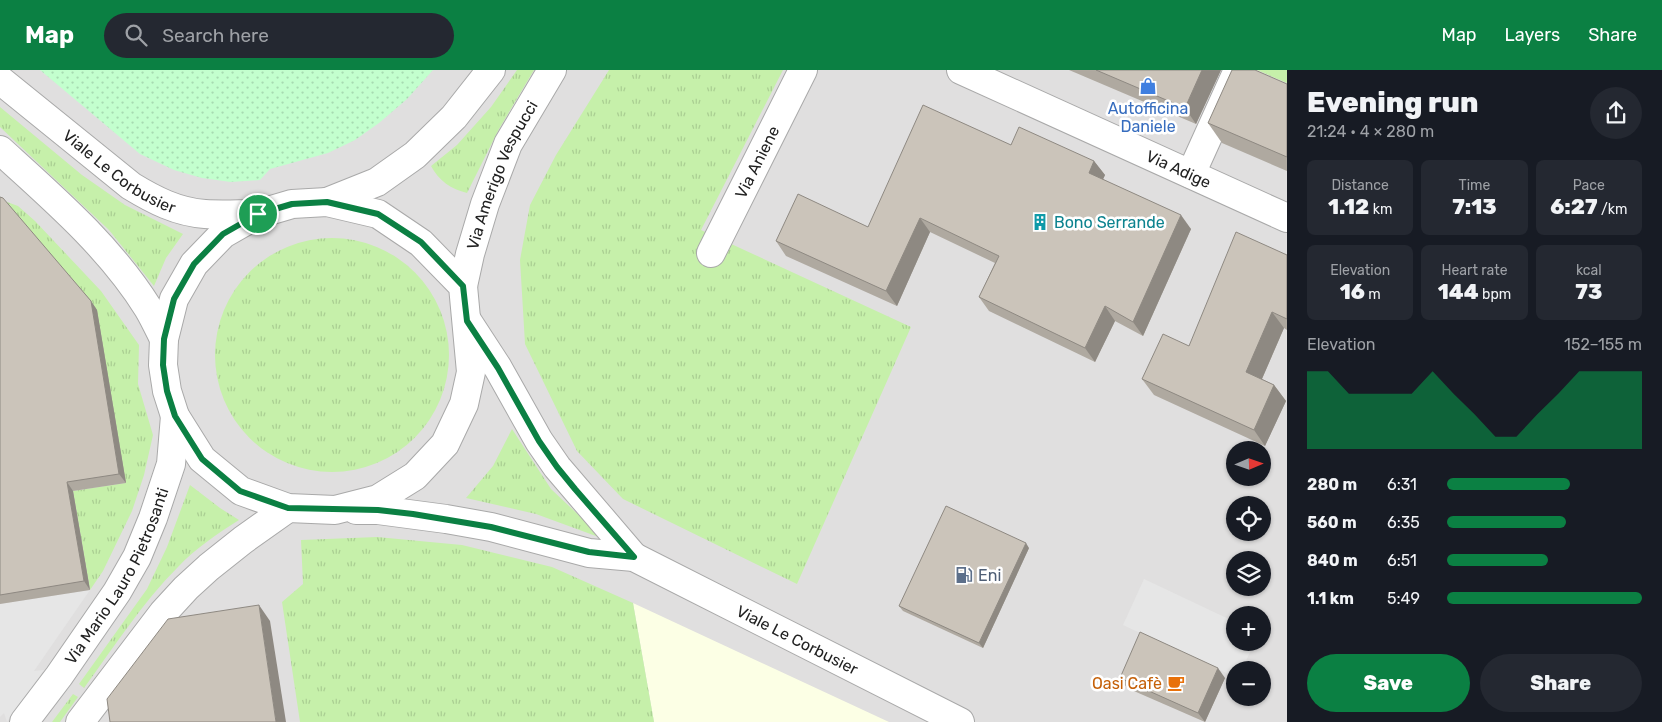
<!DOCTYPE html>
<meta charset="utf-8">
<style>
body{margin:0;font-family:Rubik,sans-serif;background:#242831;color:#f1f3f6;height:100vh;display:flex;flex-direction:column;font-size:19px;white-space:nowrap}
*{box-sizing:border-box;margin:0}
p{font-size:16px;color:#9ea1a6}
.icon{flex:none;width:28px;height:28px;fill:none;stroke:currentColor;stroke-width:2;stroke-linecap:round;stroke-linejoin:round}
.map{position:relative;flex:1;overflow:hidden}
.side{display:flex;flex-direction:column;background:#171b24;width:375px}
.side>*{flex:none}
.needle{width:32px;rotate:88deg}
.fabs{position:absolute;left:1226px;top:371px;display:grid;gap:10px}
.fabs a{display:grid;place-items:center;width:45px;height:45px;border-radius:50%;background:#171b24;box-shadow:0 1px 4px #0004;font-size:25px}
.pin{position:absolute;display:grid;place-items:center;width:42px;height:42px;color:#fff;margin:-21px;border:2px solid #fff;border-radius:50%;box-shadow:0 1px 5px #0007}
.round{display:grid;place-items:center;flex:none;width:52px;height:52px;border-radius:26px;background:#242831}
.overview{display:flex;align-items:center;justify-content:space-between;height:85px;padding:0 20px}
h1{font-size:28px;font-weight:800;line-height:38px}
.stats{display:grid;grid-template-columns:repeat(3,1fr);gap:8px;height:85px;padding:5px 20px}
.stats div{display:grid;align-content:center;border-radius:8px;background:#242831;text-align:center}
.stats b{font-size:21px;font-weight:800}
.stats small{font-size:14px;font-weight:400}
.stats p{font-size:14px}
.chart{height:140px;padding:10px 20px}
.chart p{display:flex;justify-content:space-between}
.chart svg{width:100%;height:90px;margin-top:5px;fill:#0b8043;opacity:.7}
.action{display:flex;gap:10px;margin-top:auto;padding:10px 20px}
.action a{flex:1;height:58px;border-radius:30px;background:#0b8043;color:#fff;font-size:20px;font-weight:800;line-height:58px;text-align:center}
.action a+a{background:#242831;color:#f1f3f6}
ul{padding:0 20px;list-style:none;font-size:16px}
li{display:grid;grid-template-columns:80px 60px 1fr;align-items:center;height:38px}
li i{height:12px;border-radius:6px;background:#0b8043}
header{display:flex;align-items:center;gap:30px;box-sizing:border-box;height:70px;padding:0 25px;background:#0b8043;color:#fff}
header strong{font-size:24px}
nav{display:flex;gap:28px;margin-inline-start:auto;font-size:18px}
.search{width:350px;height:45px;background:#242831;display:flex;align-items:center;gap:12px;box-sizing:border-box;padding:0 18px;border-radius:28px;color:#9ea1a6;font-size:19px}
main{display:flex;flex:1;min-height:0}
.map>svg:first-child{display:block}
.residential{fill:#e0dfdf;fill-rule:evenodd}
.education{fill:#fcffe5}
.grass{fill:url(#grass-tufts)}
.park{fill:url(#park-dots)}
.parking{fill:#e6e6e6}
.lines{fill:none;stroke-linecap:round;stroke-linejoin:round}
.minor-casing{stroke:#a9a9a9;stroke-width:30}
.tertiary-casing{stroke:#a9a9a9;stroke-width:30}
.minor{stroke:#fff;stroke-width:28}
.tertiary{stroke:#fff;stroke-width:28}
.wall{fill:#afa9a0}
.shaded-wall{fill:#8e8982}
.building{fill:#cbc4ba;stroke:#8e8982}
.route-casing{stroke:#fff;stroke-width:10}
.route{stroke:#0b8043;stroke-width:6}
.labels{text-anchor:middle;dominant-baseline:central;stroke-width:5;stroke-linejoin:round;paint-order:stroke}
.shop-label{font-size:16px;fill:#366cbe;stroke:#fff}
.street-label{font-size:16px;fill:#222;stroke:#fff}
.culture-label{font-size:16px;fill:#0d838f;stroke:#fff;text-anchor:start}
.service-label{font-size:16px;fill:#4e5e75;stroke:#fff;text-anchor:start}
.food-label{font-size:16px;fill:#c56008;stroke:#fff;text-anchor:end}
</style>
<header>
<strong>Map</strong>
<div class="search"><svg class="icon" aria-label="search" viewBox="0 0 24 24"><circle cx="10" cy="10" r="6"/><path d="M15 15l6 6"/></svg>Search here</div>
<nav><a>Map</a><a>Layers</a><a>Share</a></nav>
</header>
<main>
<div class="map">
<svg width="1287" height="652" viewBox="0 0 1287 652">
<defs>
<pattern id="grass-tufts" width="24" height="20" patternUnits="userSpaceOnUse" patternTransform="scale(1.25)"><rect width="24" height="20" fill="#c6f0aa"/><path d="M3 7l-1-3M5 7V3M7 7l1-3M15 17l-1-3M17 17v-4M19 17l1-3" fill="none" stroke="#aace92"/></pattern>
<pattern id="park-dots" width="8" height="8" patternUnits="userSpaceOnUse" patternTransform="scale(1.25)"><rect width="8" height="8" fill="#c3ffce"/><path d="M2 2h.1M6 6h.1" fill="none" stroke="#a7dab1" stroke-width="1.8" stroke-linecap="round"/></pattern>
</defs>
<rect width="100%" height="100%" fill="#f3f0e8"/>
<!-- residential -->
<path class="residential" d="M0,0H1287V652H0ZM1235,380H1262V408H1235ZM1235,435H1262V462H1235ZM1235,490H1262V518H1235ZM1235,545H1262V572H1235ZM1235,600H1262V628H1235Z"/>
<!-- education -->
<polygon class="education" points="633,533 889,652 654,652"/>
<!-- grass -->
<g class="grass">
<path d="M517,0H534L499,59L467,123C451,119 439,111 431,96L457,75L491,37Z"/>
<polygon points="609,0 783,0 701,160 911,257 797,514 623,429 577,381 525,274 520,190 530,135 556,85"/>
<polygon points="1257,0 1287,0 1287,13"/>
<polygon points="0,37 82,105 125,135 183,164 166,188 154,216 109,160 0,57"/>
<polygon points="0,132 7,132 18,136 35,151 101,221 139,275 138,314 153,365 144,405 132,441 103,501 90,520 73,421 125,413"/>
<circle cx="332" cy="285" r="117"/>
<polygon points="512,359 551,419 604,469 536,444 466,428 493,396"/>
<path d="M190,415L220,438L239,450C217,464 196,478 178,497C142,533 114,577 84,618L79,614L147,519L167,477Z"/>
<polygon points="377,467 462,475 552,497 633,533 654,652 300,652 282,532 303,514 301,470"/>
<polygon points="73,624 78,627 60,652 52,652"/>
</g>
<!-- park -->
<polygon class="park" points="40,0 433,0 407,29 379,53 355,70 328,83 270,99 260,110 231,112 202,108 174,100 140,84"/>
<!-- parking -->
<g class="parking">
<polygon points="1144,509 1235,552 1235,572 1254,573 1242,600 1235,600 1235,607 1123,555"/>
<polygon points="90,520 34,601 44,600 7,652 4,643 0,647 0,534"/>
</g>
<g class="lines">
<!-- minor casing -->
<g class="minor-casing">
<g id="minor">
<path id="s1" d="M961,0L1287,148"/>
<polyline points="1191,104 1238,0"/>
<path id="s2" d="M711,183L803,0"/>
</g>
</g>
<!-- tertiary casing -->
<g class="tertiary-casing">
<g id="tertiary">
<path id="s3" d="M0,10L131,116C154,130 177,142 205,144C222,145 239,144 256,144"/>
<path d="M0,80C53,128 110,177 148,238C154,248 159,259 164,269"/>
<polygon points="327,132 378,144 421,173 463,216 471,302 464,334 445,374 415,406 378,429 335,440 288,438 241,421 202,389 175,346 167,321 163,295 164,269 174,229 194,194 223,164 258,144 292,134"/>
<polyline points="327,132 377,112 415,85 454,47 491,0"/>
<path id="s4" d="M463,216L470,184L485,134L508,74L552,0"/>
<polyline points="468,252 498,298 539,371 557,397 634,487"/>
<path id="s5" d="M356,440H378L446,449L491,457L589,483L634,487L960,652"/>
<path id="s6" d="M24,652L59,606L117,522L137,487L153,448L171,394L175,346"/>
<polyline points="80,652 163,543 186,518 209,497 243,470 288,438"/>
</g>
</g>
<!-- minor -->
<use href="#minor" class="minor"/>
<!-- tertiary -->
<use href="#tertiary" class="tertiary"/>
</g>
<!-- wall -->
<g class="wall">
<polygon points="1069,0 1221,0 1196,54"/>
<polygon points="1287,14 1287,101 1222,73 1208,53"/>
<polygon points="1011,75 1094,91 1105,105 1103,109 1191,159 1143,266 1115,251 1095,292 989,241 979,227 995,193 930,162 897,236 786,186 776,171 868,157"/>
<polygon points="0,127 91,231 97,240 126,413 73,421 90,520 0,534"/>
<polygon points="1287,185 1287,260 1284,258 1262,309 1274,315 1286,331 1265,376 1154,325 1142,309 1189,276"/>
<polygon points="1029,478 983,578 903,541 899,536"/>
<polygon points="1120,608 1225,608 1205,652 1127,618"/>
</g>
<!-- shaded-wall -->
<g class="shaded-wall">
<polygon points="1202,0 1221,0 1196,54 1185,38"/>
<polygon points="1094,91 1105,105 1099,118 1089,103"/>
<polygon points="1181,145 1191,159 1143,266 1133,252"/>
<polygon points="920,148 930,162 897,236 886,221"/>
<polygon points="91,231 97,240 126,413 119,404"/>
<polygon points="1105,236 1115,251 1095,292 1085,278"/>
<polygon points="1272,242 1284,258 1258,318 1246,302"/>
<polygon points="1274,315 1286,331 1265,376 1254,360"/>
<polygon points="67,412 73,421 90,520 84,511"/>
<polygon points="1026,473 1029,478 983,578 979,573"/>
<polygon points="259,535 270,551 286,652 276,652"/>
<polygon points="1218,598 1225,608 1205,652 1198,643"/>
</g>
<!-- building -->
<g class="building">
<polygon points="1096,0 1202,0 1185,38"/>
<polygon points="1232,0 1255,0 1287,14 1287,87 1208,53"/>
<polygon points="923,35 1011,75 1019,57 1094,91 1089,103 1181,145 1133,252 1105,236 1085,278 979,227 999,186 920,148 886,221 776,171 798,124 868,157"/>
<polygon points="0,127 3,128 91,231 119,404 67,412 84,511 0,525"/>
<polygon points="1236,162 1287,185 1287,249 1272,242 1246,302 1274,315 1254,360 1142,309 1163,264 1189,276"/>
<polygon points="946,436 1026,473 979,573 899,536"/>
<polygon points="259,535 276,652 110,652 107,629 168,549"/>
<polygon points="1140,562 1218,598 1198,643 1120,608"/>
</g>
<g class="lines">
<!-- route casing -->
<g class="route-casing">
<polygon id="route" points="327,132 378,144 421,172 463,216 467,251 498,298 539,371 557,397 575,419 634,487 589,482 491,457 413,444 378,440 288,438 240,421 202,389 175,346 167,321 163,295 164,269 174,229 194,194 223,164 258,144 292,134"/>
</g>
<!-- route -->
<use href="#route" class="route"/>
</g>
<!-- icons -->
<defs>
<g id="shop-bare" transform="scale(1.35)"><path d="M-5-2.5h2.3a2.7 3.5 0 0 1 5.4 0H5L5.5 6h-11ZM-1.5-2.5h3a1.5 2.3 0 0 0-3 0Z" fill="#3f7fe0" stroke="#fff" stroke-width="2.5" paint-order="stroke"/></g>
<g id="building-bare" transform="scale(1.35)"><path d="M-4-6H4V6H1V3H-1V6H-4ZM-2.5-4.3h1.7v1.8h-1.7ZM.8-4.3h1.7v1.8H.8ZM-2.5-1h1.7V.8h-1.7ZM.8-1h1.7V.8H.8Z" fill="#0f9aa8" stroke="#fff" stroke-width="2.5" paint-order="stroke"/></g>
<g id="fuel-bare" transform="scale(1.35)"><path d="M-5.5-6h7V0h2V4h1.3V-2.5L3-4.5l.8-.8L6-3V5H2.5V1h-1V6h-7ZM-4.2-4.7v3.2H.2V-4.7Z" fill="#5c6f8a" stroke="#fff" stroke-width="2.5" paint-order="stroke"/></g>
<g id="cafe-bare" transform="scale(1.35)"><path d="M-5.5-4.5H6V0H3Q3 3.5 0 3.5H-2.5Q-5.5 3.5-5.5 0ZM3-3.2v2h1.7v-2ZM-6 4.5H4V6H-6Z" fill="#e8710a" stroke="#fff" stroke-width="2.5" paint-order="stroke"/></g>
</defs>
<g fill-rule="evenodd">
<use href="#shop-bare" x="1148" y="16"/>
<use href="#building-bare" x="1040" y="152"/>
<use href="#fuel-bare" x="964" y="505"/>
<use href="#cafe-bare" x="1176" y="613"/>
</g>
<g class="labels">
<!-- shop labels -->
<g class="shop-label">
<text x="1148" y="38">Autofficina<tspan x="1148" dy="18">Daniele</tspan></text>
</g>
<!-- street labels -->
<g class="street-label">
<text stroke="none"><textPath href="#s2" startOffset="102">Via Aniene</textPath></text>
<text stroke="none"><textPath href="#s3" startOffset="151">Viale Le Corbusier</textPath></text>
<text stroke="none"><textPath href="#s1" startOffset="239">Via Adige</textPath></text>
<text stroke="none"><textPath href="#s4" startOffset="118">Via Amerigo Vespucci</textPath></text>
<text stroke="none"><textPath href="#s6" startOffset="174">Via Mario Lauro Pietrosanti</textPath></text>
<text stroke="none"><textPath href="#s5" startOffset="466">Viale Le Corbusier</textPath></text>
</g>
<!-- culture labels -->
<g class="culture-label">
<text x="1054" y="152">Bono Serrande</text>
</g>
<!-- service labels -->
<g class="service-label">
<text x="978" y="505">Eni</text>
</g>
<!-- food labels -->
<g class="food-label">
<text x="1162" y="613">Oasi Cafè</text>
</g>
</g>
</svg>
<div class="fabs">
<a><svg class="needle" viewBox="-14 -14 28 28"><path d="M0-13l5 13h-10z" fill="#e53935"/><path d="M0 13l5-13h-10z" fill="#9ea1a6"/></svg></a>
<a><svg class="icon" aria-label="locate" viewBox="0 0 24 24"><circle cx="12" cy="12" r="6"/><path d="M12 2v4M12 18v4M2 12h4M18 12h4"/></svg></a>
<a><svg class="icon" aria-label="layers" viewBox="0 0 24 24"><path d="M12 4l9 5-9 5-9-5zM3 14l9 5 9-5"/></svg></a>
<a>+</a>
<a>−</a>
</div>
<div class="pin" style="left:258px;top:144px;background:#1e9e55"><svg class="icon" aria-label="arrive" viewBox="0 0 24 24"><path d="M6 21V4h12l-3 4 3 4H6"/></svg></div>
</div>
<section class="side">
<div class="overview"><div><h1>Evening run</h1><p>21:24 · 4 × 280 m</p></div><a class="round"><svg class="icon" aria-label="share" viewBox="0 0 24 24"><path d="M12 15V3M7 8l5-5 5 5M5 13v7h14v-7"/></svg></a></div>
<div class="stats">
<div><p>Distance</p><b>1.12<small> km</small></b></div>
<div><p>Time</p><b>7:13</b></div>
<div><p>Pace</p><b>6:27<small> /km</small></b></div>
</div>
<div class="stats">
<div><p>Elevation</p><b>16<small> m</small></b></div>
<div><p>Heart rate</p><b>144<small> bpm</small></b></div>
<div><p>kcal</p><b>73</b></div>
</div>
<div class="chart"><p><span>Elevation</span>152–155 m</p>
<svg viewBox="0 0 160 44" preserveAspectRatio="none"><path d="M0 44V6L10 6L20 17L30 17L40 17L50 17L60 6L70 17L80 27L90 38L100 38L110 27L120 17L130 6L140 6L150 6L160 6V44z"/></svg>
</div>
<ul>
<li><b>280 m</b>6:31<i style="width:63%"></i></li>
<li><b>560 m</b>6:35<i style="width:61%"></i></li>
<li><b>840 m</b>6:51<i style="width:52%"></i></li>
<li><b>1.1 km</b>5:49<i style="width:100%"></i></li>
</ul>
<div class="action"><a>Save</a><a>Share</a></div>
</section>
</main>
